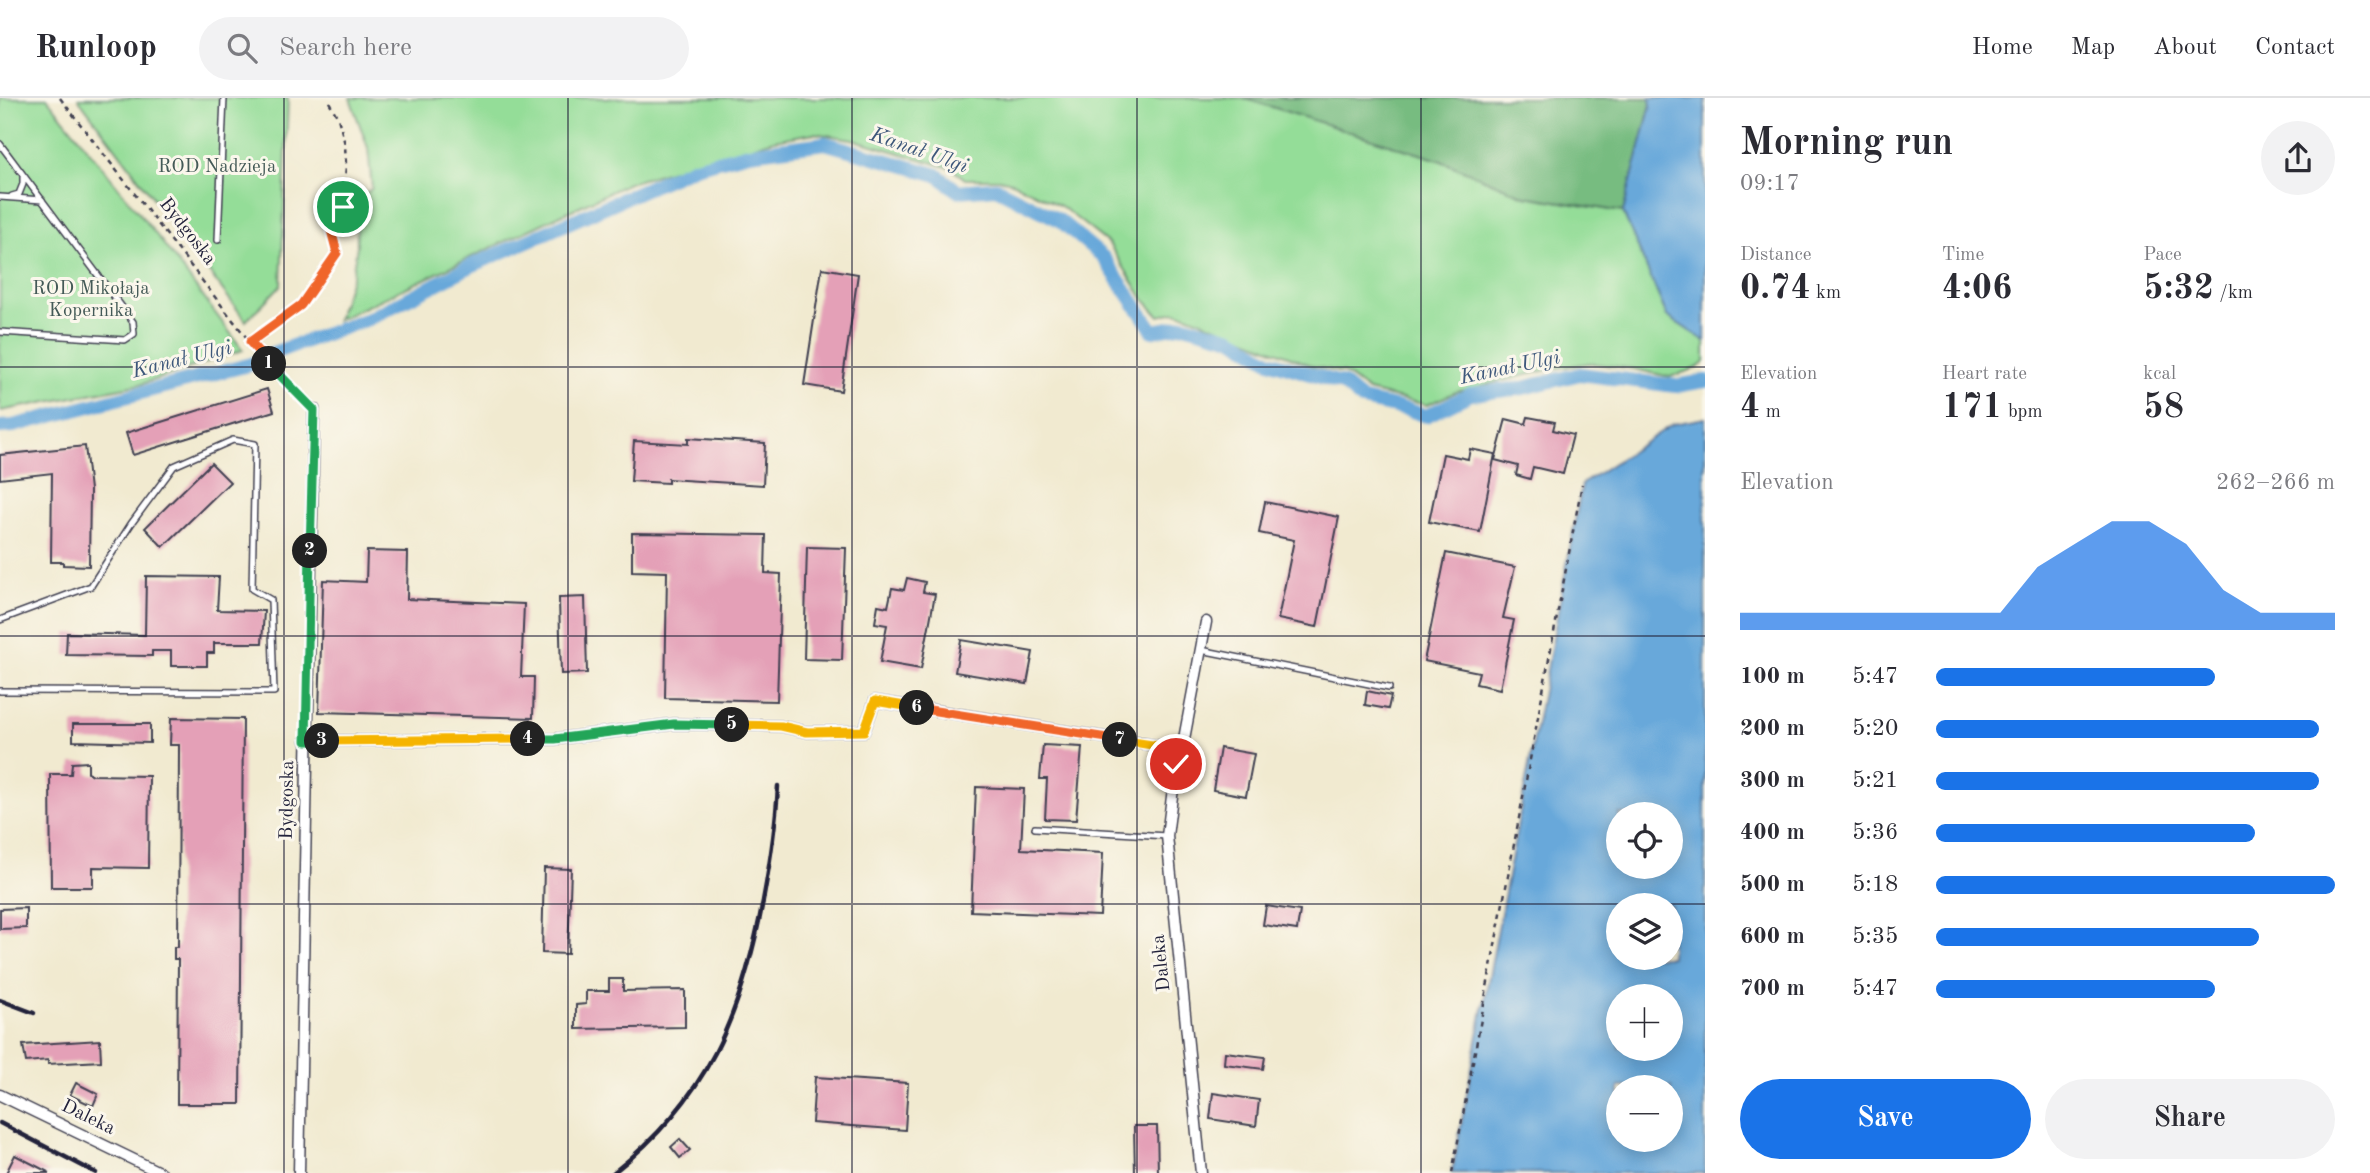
<!DOCTYPE html>
<meta charset="utf-8">
<style>
body{margin:0;font-family:"Old Standard TT",serif;background:#f2f2f3;color:#2b2b33;height:100vh;display:flex;flex-direction:column;font-size:26px;white-space:nowrap}
*{box-sizing:border-box;margin:0}
p{font-size:23px;color:#7c7c81}
.icon{flex:none;width:38px;height:38px;fill:none;stroke:currentColor;stroke-width:2;stroke-linecap:round;stroke-linejoin:round}
.map{position:relative;flex:1;overflow:hidden}
.drawer{display:flex;flex-direction:column;background:#fff;width:665px}
.drawer>*{flex:none}
.fabs{position:absolute;left:1606px;top:704px;display:grid;gap:14px}
.fabs a{display:grid;place-items:center;width:77px;height:77px;border-radius:50%;background:#fff;box-shadow:0 4px 18px #0003;font-size:35px}
.pin{position:absolute;display:grid;place-items:center;width:60px;height:60px;color:#fff;margin:-30px;border:4px solid #fff;border-radius:50%;box-shadow:0 2px 7px #0007}
.km{position:absolute;width:35px;height:35px;margin:-18px;border-radius:50%;background:#222;color:#fff;font-size:19px;line-height:35px;text-align:center}
.round{display:grid;place-items:center;flex:none;width:74px;height:74px;border-radius:37px;background:#f2f2f3}
.summary{display:flex;align-items:center;justify-content:space-between;height:119px;padding:0 35px}
h1{font-size:38px;font-weight:600;line-height:52px}
.metrics{display:grid;grid-template-columns:repeat(3,1fr);gap:10px;height:119px;padding:7px 35px}
.metrics div{display:grid;align-content:center}
.metrics b{font-size:35px;font-weight:600}
.metrics small{font-size:19px;font-weight:400}
.metrics p{font-size:19px}
.chart{height:196px;padding:14px 35px}
.chart p{display:flex;justify-content:space-between}
.chart svg{width:100%;height:126px;margin-top:7px;fill:#1a73e8;opacity:.7}
.primary-button{display:flex;gap:14px;margin-top:auto;padding:14px 35px}
.primary-button a{flex:1;height:80px;border-radius:42px;background:#1a73e8;color:#fff;font-size:28px;font-weight:600;line-height:80px;text-align:center}
.primary-button a+a{background:#f2f2f3;color:#2b2b33}
ul{padding:0 35px;list-style:none;font-size:23px}
li{display:grid;grid-template-columns:112px 84px 1fr;align-items:center;height:52px}
li i{height:18px;border-radius:9px;background:#1a73e8}
header{display:flex;align-items:center;gap:42px;box-sizing:border-box;height:98px;padding:0 35px;background:#fff;border-bottom:2px solid #e1e1e2}
header strong{font-size:33px}
nav{display:flex;gap:38px;margin-inline-start:auto;font-size:24px}
.search{width:490px;height:63px;background:#f2f2f3;display:flex;align-items:center;gap:18px;box-sizing:border-box;padding:0 24px;border-radius:38px;color:#7c7c81;font-size:26px}
main{display:flex;flex:1;min-height:0}
.map>svg:first-child{display:block}
.green{fill:#94dd98;stroke:#5b806a;stroke-width:2}
.forest{fill:#77bc80;stroke:#4c6f5e;stroke-width:2}
.water{fill:#67a8da;stroke:#44658a;stroke-width:2;fill-rule:evenodd}
.lines{fill:none;stroke-linecap:round;stroke-linejoin:round}
.canal{stroke:#67a8da;stroke-width:14}
.building{fill:#e4a0b7}
.lane-casing{stroke:#414051;stroke-width:8}
.street-casing{stroke:#414051;stroke-width:13}
.path{stroke:#414051;stroke-width:2.5;stroke-dasharray:5 5;stroke-linecap:butt}
.lane{stroke:#fff;stroke-width:5}
.street{stroke:#fff;stroke-width:10}
.rail{stroke:#22223b;stroke-width:4.5}
.split-1-casing{stroke:#fff;stroke-width:14}
.split-2-casing{stroke:#fff;stroke-width:14}
.split-3-casing{stroke:#fff;stroke-width:14}
.split-4-casing{stroke:#fff;stroke-width:14}
.split-5-casing{stroke:#fff;stroke-width:14}
.split-6-casing{stroke:#fff;stroke-width:14}
.split-7-casing{stroke:#fff;stroke-width:14}
.split-8-casing{stroke:#fff;stroke-width:14}
.split-1{stroke:#f0652b;stroke-width:9}
.split-2{stroke:#22a559;stroke-width:9}
.split-3{stroke:#22a559;stroke-width:9}
.split-4{stroke:#f5b400;stroke-width:9}
.split-5{stroke:#22a559;stroke-width:9}
.split-6{stroke:#f5b400;stroke-width:9}
.split-7{stroke:#f0652b;stroke-width:9}
.split-8{stroke:#f5b400;stroke-width:9}
.grid{fill:none;stroke:#22223b;stroke-width:2;stroke-opacity:0.55}
.labels{text-anchor:middle;dominant-baseline:central;stroke-width:6;stroke-linejoin:round;paint-order:stroke}
.park-label{font-size:19px;fill:#445a57;stroke:#fbf7ec}
.street-label{font-size:19px;fill:#22223b;stroke:#fbf7ec}
.water-label{font-size:21px;font-style:italic;fill:#3e587b;stroke:#fbf7ec}
</style>
<header>
<strong>Runloop</strong>
<div class="search"><svg class="icon" aria-label="search" viewBox="0 0 24 24"><circle cx="10" cy="10" r="6"/><path d="M15 15l6 6"/></svg>Search here</div>
<nav><a>Home</a><a>Map</a><a>About</a><a>Contact</a></nav>
</header>
<main>
<div class="map">
<svg width="1705" height="1075" viewBox="0 0 1705 1075">
<rect width="100%" height="100%" fill="#fbf7ec"/>
<filter id="ink" filterUnits="userSpaceOnUse"><feTurbulence type="fractalNoise" baseFrequency=".0143" numOctaves="2"/><feDisplacementMap in="SourceGraphic" scale="14" xChannelSelector="R" yChannelSelector="G"/><feConvolveMatrix kernelMatrix="1 2 1 2 8 2 1 2 1" color-interpolation-filters="sRGB"/></filter>
<filter id="wash" filterUnits="userSpaceOnUse"><feTurbulence type="fractalNoise" baseFrequency=".00686" numOctaves="4" result="noise"/><feDisplacementMap in="SourceGraphic" scale="28" xChannelSelector="R" yChannelSelector="G"/><feGaussianBlur stdDeviation="1.57" result="paint"/><feColorMatrix in="noise" values="0 0 0 0 0 0 0 0 0 0 0 0 0 0 0 0 0 1.4 0 .05"/><feComposite in="paint" operator="in"/></filter>
<g filter="url(#wash)">
<rect width="100%" height="100%" fill="#f1ead0"/>
<!-- green -->
<g class="green">
<polygon points="0,0 47,0 162,144 243,252 142,286 0,313"/>
<polygon points="78,0 288,0 281,187 246,223"/>
<polygon points="350,0 1243,0 1439,62 1525,98 1623,114 1667,218 1705,243 1705,264 1697,270 1670,279 1634,271 1590,265 1551,271 1456,294 1427,307 1368,293 1344,275 1313,268 1187,217 1175,214 1159,218 1143,200 1109,146 1061,108 1012,84 999,81 965,81 951,70 852,41 814,35 774,42 629,85 337,222 352,178 357,148 356,104 372,90 368,50"/>
</g>
<!-- forest -->
<polygon class="forest" points="1244,0 1650,0 1651,6 1623,114 1525,98 1439,62"/>
<!-- water -->
<g class="water">
<polygon points="1650,0 1705,0 1705,243 1667,218 1623,114 1651,7"/>
<path d="M1705,320V1075H1452L1582,386L1673,326ZM1619,716H1671V768H1619ZM1619,807H1671V859H1619ZM1619,898H1671V950H1619ZM1619,989H1671V1041H1619Z"/>
</g>
<g class="lines">
<!-- canal -->
<polyline class="canal" points="0,329 13,328 252,266 273,255 368,221 473,167 695,69 749,55 825,45 937,77 958,93 996,90 1059,122 1103,159 1153,233 1184,227 1232,240 1269,263 1343,286 1362,302 1409,312 1426,318 1471,296 1523,290 1580,276 1676,288 1705,283"/>
</g>
<g id="blocks">
<!-- building -->
<g class="building">
<polygon points="822,170 858,176 841,293 804,287"/>
<polygon points="267,291 274,313 133,357 126,335"/>
<polygon points="1528,319 1555,324 1553,332 1573,337 1563,376 1533,369 1530,381 1516,377 1518,368 1495,362 1506,321 1526,326"/>
<polygon points="688,340 765,345 763,387 668,381 668,385 631,383 634,343 688,346"/>
<polygon points="85,348 90,392 89,468 63,467 63,464 51,464 52,375 0,381 0,357"/>
<polygon points="1470,351 1495,356 1480,434 1429,424 1443,356 1468,361"/>
<polygon points="211,365 230,384 163,449 145,430"/>
<polygon points="1265,404 1339,419 1317,529 1278,521 1294,442 1259,435"/>
<polygon points="632,435 766,437 765,475 781,476 777,603 665,600 667,474 632,473"/>
<polygon points="807,449 846,450 842,562 804,561"/>
<polygon points="367,453 408,454 407,501 524,506 521,579 534,579 533,620 319,614 323,482 366,484"/>
<polygon points="1446,455 1515,469 1503,520 1514,522 1500,591 1476,586 1479,574 1424,563"/>
<polygon points="146,478 219,479 217,512 264,513 262,545 214,545 214,555 207,555 207,568 171,568 171,553 152,553 152,558 66,557 67,535 145,537"/>
<polygon points="907,480 925,484 923,494 935,496 921,571 880,564 887,527 875,525 878,507 888,509 892,490 904,492"/>
<polygon points="585,499 587,575 561,576 559,500"/>
<polygon points="961,542 1033,554 1027,586 955,574"/>
<polygon points="1367,593 1391,598 1388,611 1365,607"/>
<polygon points="171,620 243,621 240,1006 177,1006 178,861 174,861 174,849 178,849 179,647 170,647"/>
<polygon points="73,626 150,626 150,645 73,643"/>
<polygon points="1043,647 1082,649 1076,722 1045,721 1047,681 1040,681"/>
<polygon points="1220,650 1254,656 1246,698 1213,692"/>
<polygon points="88,664 88,675 92,677 149,678 148,770 93,769 93,789 51,789 50,676 71,676 72,665"/>
<polygon points="976,689 1024,691 1021,751 1103,755 1100,818 971,813"/>
<polygon points="544,770 571,771 568,856 542,855"/>
<polygon points="1266,808 1300,813 1297,832 1263,827"/>
<polygon points="26,810 26,830 0,831 0,811"/>
<polygon points="609,881 623,881 623,893 685,892 685,929 576,931 576,907 586,906 586,893 609,893"/>
<polygon points="100,942 101,963 48,966 48,962 26,964 23,947"/>
<polygon points="1225,954 1265,959 1263,971 1224,966"/>
<polygon points="815,979 908,985 905,1032 812,1025"/>
<polygon points="76,985 98,996 93,1008 70,997"/>
<polygon points="1213,995 1259,1002 1256,1028 1210,1021"/>
<polygon points="1134,1028 1157,1028 1158,1075 1135,1075"/>
<polygon points="680,1041 690,1052 680,1060 671,1049"/>
<polygon points="15,1057 50,1075 6,1075"/>
</g>
</g>
</g>
<g filter="url(#ink)">
<use href="#blocks" fill-opacity="0" stroke="#414051" stroke-width="2"/>
<g class="lines">
<!-- lane casing -->
<g class="lane-casing">
<g id="lane">
<polyline points="0,46 133,224 134,236 125,242 0,234"/>
<polyline points="12,98 19,96 23,86 23,79"/>
<polyline points="0,99 42,102"/>
<polyline points="218,142 224,0"/>
<polyline points="0,522 91,488 131,426 174,368 233,342 255,346 252,491 271,502 274,594 0,593"/>
<polyline points="1201,552 1389,590"/>
<polyline points="1035,730 1167,738"/>
</g>
</g>
<!-- street casing -->
<g class="street-casing">
<g id="street">
<polyline points="306,643 555,641 674,626 781,628 807,634 864,633 875,603 1178,651 1184,641 1206,524"/>
<polyline points="1178,651 1167,738 1201,1075"/>
<polyline points="0,997 161,1075"/>
<polyline points="299,1075 314,311"/>
</g>
</g>
<!-- path -->
<g class="path">
<polyline points="60,0 250,244 305,302"/>
<polyline points="250,244 301,207 336,154 330,128 343,109 346,67 345,46 338,20 327,0"/>
<polyline points="1452,1075 1582,386"/>
</g>
<!-- lane -->
<use href="#lane" class="lane"/>
<!-- street -->
<use href="#street" class="street"/>
<!-- rail -->
<g class="rail">
<polyline points="0,902 34,915"/>
<polyline points="0,1025 96,1075"/>
<path d="M613,1075C707,1001 741,919 763,803C770,765 776,727 778,688"/>
</g>
</g>
</g>
<g class="lines" filter="url(#ink)">
<!-- split-1 casing -->
<g class="split-1-casing">
<polyline id="split-1" points="269,266 250,244 301,207 337,155 330,128 343,109"/>
</g>
<!-- split-2 casing -->
<g class="split-2-casing">
<polyline id="split-2" points="269,266 314,312 310,453"/>
</g>
<!-- split-3 casing -->
<g class="split-3-casing">
<polyline id="split-3" points="310,453 306,643 322,643"/>
</g>
<!-- split-4 casing -->
<g class="split-4-casing">
<polyline id="split-4" points="322,643 528,641"/>
</g>
<!-- split-5 casing -->
<g class="split-5-casing">
<polyline id="split-5" points="528,641 555,641 674,626 732,627"/>
</g>
<!-- split-6 casing -->
<g class="split-6-casing">
<polyline id="split-6" points="732,627 781,628 807,634 864,633 875,603 917,610"/>
</g>
<!-- split-7 casing -->
<g class="split-7-casing">
<polyline id="split-7" points="917,610 1120,642"/>
</g>
<!-- split-8 casing -->
<g class="split-8-casing">
<polyline id="split-8" points="1120,642 1178,651 1176,666"/>
</g>
<!-- split-1 -->
<use href="#split-1" class="split-1"/>
<!-- split-2 -->
<use href="#split-2" class="split-2"/>
<!-- split-3 -->
<use href="#split-3" class="split-3"/>
<!-- split-4 -->
<use href="#split-4" class="split-4"/>
<!-- split-5 -->
<use href="#split-5" class="split-5"/>
<!-- split-6 -->
<use href="#split-6" class="split-6"/>
<!-- split-7 -->
<use href="#split-7" class="split-7"/>
<!-- split-8 -->
<use href="#split-8" class="split-8"/>
</g>
<!-- grid -->
<path class="grid" d="M284,0V1075M568,0V1075M852,0V1075M1137,0V1075M1421,0V1075M0,269H1705M0,538H1705M0,806H1705"/>
<g class="labels">
<!-- park labels -->
<g class="park-label">
<text x="217" y="69">ROD Nadzieja</text>
<text x="91" y="191">ROD Mikołaja<tspan x="91" dy="22">Kopernika</tspan></text>
</g>
<!-- street labels -->
<g class="street-label">
<text transform="translate(187 134) rotate(52)">Bydgoska</text>
<text transform="translate(288 702) rotate(-89)">Bydgoska</text>
<text transform="translate(1162 865) rotate(-96)">Daleka</text>
<text transform="translate(88 1020) rotate(26)">Daleka</text>
</g>
<!-- water labels -->
<g class="water-label">
<text transform="translate(919 53) rotate(19)">Kanał Ulgi</text>
<text transform="translate(182 262) rotate(-14)">Kanał Ulgi</text>
<text transform="translate(1510 270) rotate(-12)">Kanał Ulgi</text>
</g>
</g>
</svg>
<div class="fabs">
<a><svg class="icon" aria-label="locate" viewBox="0 0 24 24"><circle cx="12" cy="12" r="6"/><path d="M12 2v4M12 18v4M2 12h4M18 12h4"/></svg></a>
<a><svg class="icon" aria-label="layers" viewBox="0 0 24 24"><path d="M12 4l9 5-9 5-9-5zM3 14l9 5 9-5"/></svg></a>
<a>+</a>
<a>−</a>
</div>
<div class="pin" style="left:343px;top:109px;background:#1e9e55"><svg class="icon" aria-label="arrive" viewBox="0 0 24 24"><path d="M6 21V4h12l-3 4 3 4H6"/></svg></div>
<div class="pin" style="left:1176px;top:666px;background:#d93025"><svg class="icon" aria-label="check" viewBox="0 0 24 24"><path d="M5 12l5 5 9-10"/></svg></div>
<b class="km" style="left:269px;top:266px">1</b>
<b class="km" style="left:310px;top:453px">2</b>
<b class="km" style="left:322px;top:643px">3</b>
<b class="km" style="left:528px;top:641px">4</b>
<b class="km" style="left:732px;top:627px">5</b>
<b class="km" style="left:917px;top:610px">6</b>
<b class="km" style="left:1120px;top:642px">7</b>
</div>
<section class="drawer">
<div class="summary"><div><h1>Morning run</h1><p>09:17</p></div><a class="round"><svg class="icon" aria-label="share" viewBox="0 0 24 24"><path d="M12 15V3M7 8l5-5 5 5M5 13v7h14v-7"/></svg></a></div>
<div class="metrics">
<div><p>Distance</p><b>0.74<small> km</small></b></div>
<div><p>Time</p><b>4:06</b></div>
<div><p>Pace</p><b>5:32<small> /km</small></b></div>
</div>
<div class="metrics">
<div><p>Elevation</p><b>4<small> m</small></b></div>
<div><p>Heart rate</p><b>171<small> bpm</small></b></div>
<div><p>kcal</p><b>58</b></div>
</div>
<div class="chart"><p><span>Elevation</span>262–266 m</p>
<svg viewBox="0 0 160 44" preserveAspectRatio="none"><path d="M0 44V38L10 38L20 38L30 38L40 38L50 38L60 38L70 38L80 22L90 14L100 6L110 6L120 14L130 30L140 38L150 38L160 38V44z"/></svg>
</div>
<ul>
<li><b>100 m</b>5:47<i style="width:70%"></i></li>
<li><b>200 m</b>5:20<i style="width:96%"></i></li>
<li><b>300 m</b>5:21<i style="width:96%"></i></li>
<li><b>400 m</b>5:36<i style="width:80%"></i></li>
<li><b>500 m</b>5:18<i style="width:100%"></i></li>
<li><b>600 m</b>5:35<i style="width:81%"></i></li>
<li><b>700 m</b>5:47<i style="width:70%"></i></li>
</ul>
<div class="primary-button"><a>Save</a><a>Share</a></div>
</section>
</main>
